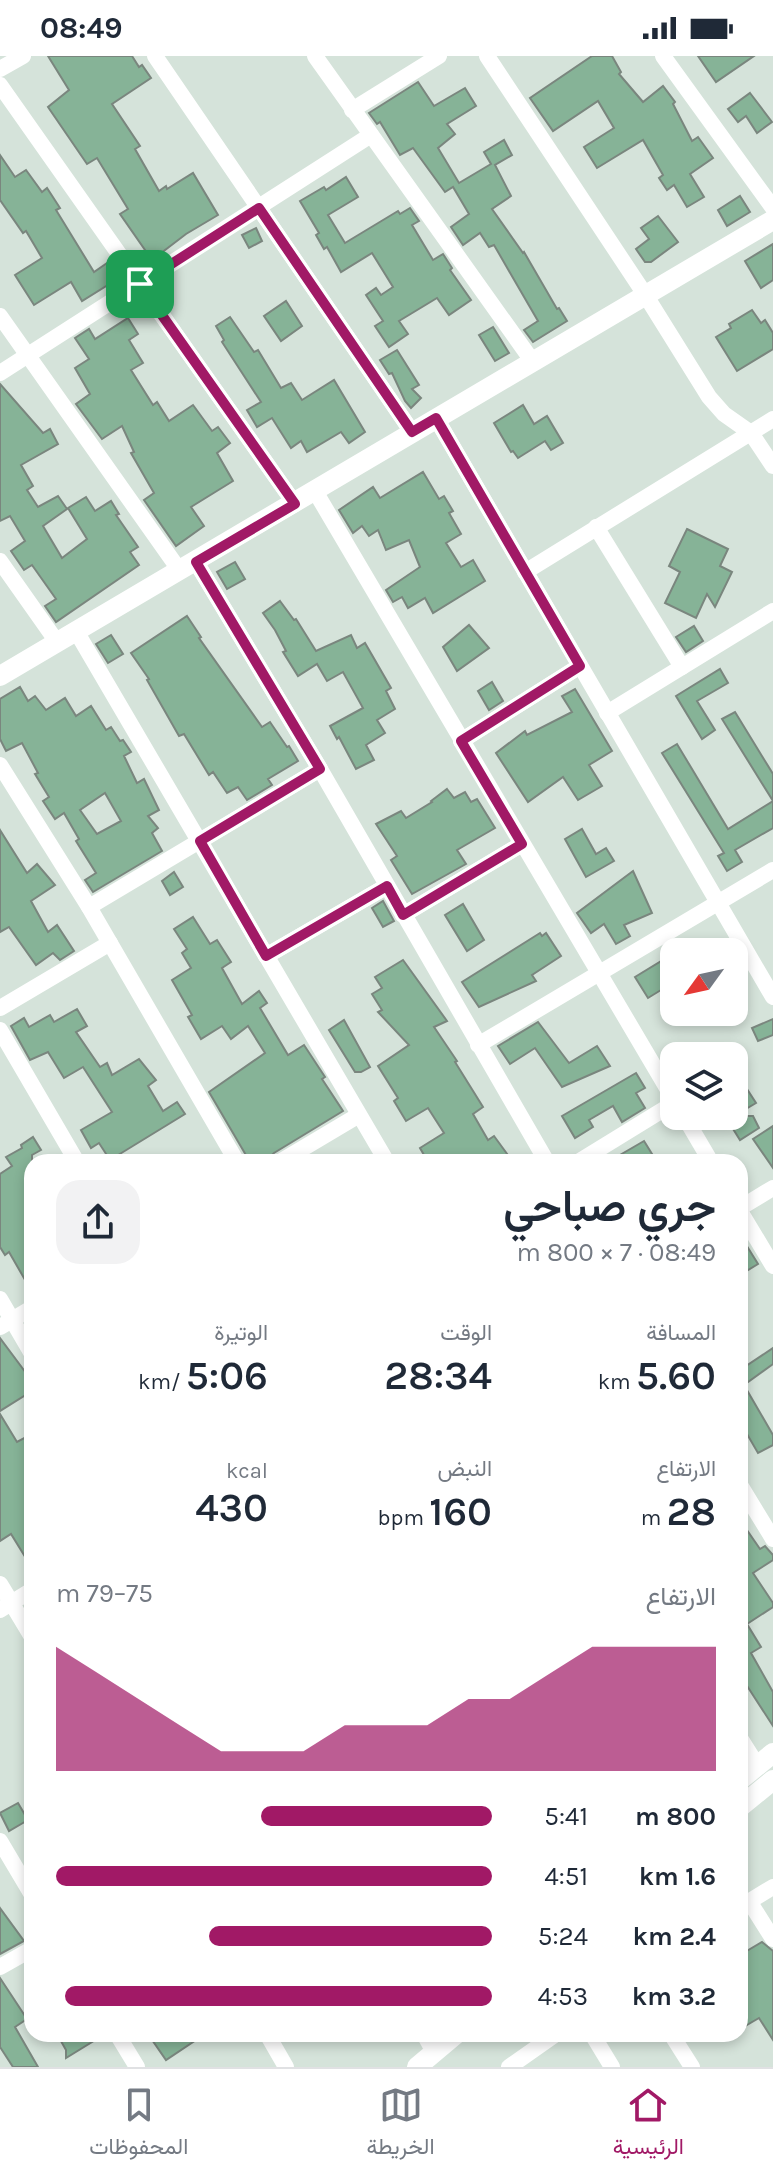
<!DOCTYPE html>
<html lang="ar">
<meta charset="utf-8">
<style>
body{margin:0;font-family:Karla,Vazirmatn,sans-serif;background:#f2f2f3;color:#1f2937;direction:rtl;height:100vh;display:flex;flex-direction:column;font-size:30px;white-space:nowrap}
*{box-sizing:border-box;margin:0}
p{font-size:26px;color:#747a83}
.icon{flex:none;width:44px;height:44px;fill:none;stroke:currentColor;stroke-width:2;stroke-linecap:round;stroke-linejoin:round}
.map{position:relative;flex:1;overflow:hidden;direction:ltr}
.panel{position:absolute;left:24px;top:1098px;width:724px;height:888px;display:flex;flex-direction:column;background:#fff;border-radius:24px;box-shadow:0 4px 12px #0003;direction:rtl}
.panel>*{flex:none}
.needle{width:52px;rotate:237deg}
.tools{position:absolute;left:660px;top:882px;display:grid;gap:16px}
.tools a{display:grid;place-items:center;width:88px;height:88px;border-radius:16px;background:#fff;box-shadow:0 4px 12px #0003;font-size:40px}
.pin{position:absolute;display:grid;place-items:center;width:68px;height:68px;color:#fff;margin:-34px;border-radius:16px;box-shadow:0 4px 12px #0006}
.round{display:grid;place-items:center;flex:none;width:84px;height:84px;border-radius:24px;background:#f2f2f3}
.head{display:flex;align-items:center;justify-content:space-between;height:136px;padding:0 32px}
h1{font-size:44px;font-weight:600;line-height:60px}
.figures{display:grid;grid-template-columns:repeat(3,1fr);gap:12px;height:136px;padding:8px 32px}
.figures div{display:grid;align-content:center}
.figures b{font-size:40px;font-weight:600}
.figures small{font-size:22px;font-weight:400}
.figures p{font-size:22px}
.chart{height:224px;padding:16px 32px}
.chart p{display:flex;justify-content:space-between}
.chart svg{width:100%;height:144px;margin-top:8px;fill:#a11966;opacity:.7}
ul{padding:0 32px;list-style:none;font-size:26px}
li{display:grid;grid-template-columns:128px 96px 1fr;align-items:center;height:60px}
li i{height:20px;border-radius:10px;background:#a11966}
.status{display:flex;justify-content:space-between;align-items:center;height:56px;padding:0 40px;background:#fff;direction:ltr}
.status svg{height:22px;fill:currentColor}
.tab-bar{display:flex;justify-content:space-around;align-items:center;height:112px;border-top:2px solid #e0e1e3;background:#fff;font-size:22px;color:#747a83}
.tab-bar a{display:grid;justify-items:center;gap:4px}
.tab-bar .selected{color:#a11966}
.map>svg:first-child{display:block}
.building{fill:#86b397;stroke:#7a867e;stroke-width:2;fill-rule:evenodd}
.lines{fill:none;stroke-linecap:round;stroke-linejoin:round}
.minor{stroke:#fff;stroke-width:16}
.tertiary{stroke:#fff;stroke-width:20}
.route-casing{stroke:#fff;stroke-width:16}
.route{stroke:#a11966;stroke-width:10}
</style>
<div class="status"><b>08:49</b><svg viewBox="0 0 49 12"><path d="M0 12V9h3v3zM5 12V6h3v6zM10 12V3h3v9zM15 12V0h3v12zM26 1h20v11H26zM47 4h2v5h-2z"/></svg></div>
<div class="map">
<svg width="773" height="2011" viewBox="0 0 773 2011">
<rect width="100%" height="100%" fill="#d5e3da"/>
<!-- building -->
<g class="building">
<polygon points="48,0 132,0 139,11 142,9 151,22 112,48 140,90 135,93 159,135 166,130 167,133 193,117 218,159 186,178 152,204 120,158 128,153 97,102 87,108 48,51 69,34"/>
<polygon points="592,0 612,0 621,16 619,18 643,46 663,30 675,46 673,48 692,85 698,81 713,102 690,118 704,141 687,151 674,129 667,134 659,122 663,119 643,84 597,112 584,91 614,72 598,45 553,75 530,42"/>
<polygon points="698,0 754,0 716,26"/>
<polygon points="418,26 434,50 465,32 476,50 447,68 455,78 438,92 459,127 491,108 484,96 504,84 512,99 495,109 511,140 492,153 523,197 524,196 557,253 559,252 567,265 533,286 524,274 538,265 494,189 489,191 480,177 463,189 451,171 469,158 453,131 445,136 413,92 400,99 380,66 377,68 369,57"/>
<polygon points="750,37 772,66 757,77 746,60 738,66 728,53"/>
<polygon points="0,99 15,121 26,114 42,136 47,132 60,152 56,154 94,216 107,207 119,222 82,245 71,226 34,249 15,219 42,202 26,175 23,177 0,144"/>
<polygon points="346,121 358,141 328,159 345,187 398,155 400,158 410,152 419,165 412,169 433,204 443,198 452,212 450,214 471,244 449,259 437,242 399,265 408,278 389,291 375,270 383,265 366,239 376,232 381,239 393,231 372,197 341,216 327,191 324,193 316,179 319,177 300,145 324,131 326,134"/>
<polygon points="740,140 750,156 727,170 718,154"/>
<polygon points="658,160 678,186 651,206 645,206 636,193 649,183 641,172"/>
<polygon points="256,172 262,185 249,192 242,179"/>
<polygon points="773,188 773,224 761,232 745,205"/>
<polygon points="286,245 302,270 281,285 264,260"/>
<polygon points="752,254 761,267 765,264 773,277 773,293 737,315 716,281 731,272 729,268"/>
<polygon points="230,261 254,296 258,294 281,332 291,327 302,344 334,324 365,376 349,387 341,376 307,396 301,385 291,392 272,362 257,371 247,354 261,346 222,286 224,284 216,270"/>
<polygon points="128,262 138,278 129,284 143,307 131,314 153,349 157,346 169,365 193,349 212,375 218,371 230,387 217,397 233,425 191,451 204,470 176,490 144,444 154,437 131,397 134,396 122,370 102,383 76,348 90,338 75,312 89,303 75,282 89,273 95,283"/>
<polygon points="493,271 509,297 495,305 479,279"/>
<polygon points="397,294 419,329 412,333 421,342 411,352 405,345 392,317 389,318 380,304"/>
<polygon points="0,328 43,377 50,373 58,388 21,409 33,430 27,434 38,451 58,440 67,453 43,470 62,502 87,483 68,452 86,441 95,455 111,445 119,458 116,459 138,491 130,496 139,509 56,566 45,550 56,543 32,509 24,514 11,495 25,485 10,460 0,465"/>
<polygon points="523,349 534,368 547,360 563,387 551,394 545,385 518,402 513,395 511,396 494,367"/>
<polygon points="423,416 439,443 444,440 453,455 449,457 461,478 446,487 461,511 473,504 485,525 433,557 425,542 408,552 402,541 393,546 386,534 420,511 409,484 386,494 378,474 369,480 362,470 353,477 339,454 373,431 380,442"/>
<polygon points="687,473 728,493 720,510 732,516 715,551 707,538 696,562 665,547 680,516 669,510"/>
<polygon points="235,506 245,523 227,533 217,516"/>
<polygon points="280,545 294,564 296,563 316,595 351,579 357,592 365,587 391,632 386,635 395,653 377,664 385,677 366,689 374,704 356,713 339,681 337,683 330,670 363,652 343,616 327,625 317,608 298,620 283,596 286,595 275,574 263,557"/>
<polygon points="187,560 201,581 199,582 262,671 270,666 287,691 289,690 298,705 268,723 272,729 247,744 238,731 227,737 213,716 209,719 184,678 179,680 147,624 149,623 131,597"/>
<polygon points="469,569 489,592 457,615 443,591"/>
<polygon points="694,570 703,585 686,596 676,581"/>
<polygon points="111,579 123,598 108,607 96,588"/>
<polygon points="720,613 728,627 697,645 715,674 702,683 676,640"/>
<polygon points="492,626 503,645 489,654 478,635"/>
<path d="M20,631L28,645L35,640L46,654L65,642L76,660L91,650L106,674L111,671L120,685L123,684L131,696L124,700L137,727L144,723L159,754L148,760L158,772L152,777L162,795L93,836L85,824L96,817L76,785L79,783L64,757L55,763L43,745L49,741L35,718L38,717L22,687L6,695L0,683V643ZM105,737L121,765L97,778L80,754Z"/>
<polygon points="575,633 612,695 589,709 602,730 578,744 563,721 528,746 496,697 525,675 527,679 572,656 562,640"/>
<polygon points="735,656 773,718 773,772 735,794 742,806 727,815 718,800 724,797 662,697 677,688 728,773 773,745 722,663"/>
<polygon points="447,733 454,742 465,736 471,746 477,743 495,772 457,794 466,808 412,838 391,804 397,800 376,768 401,755 406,762 432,746 431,745"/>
<polygon points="582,773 596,798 606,792 614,805 586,821 565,783"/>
<polygon points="0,774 27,817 37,808 55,829 31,845 48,876 57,869 74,895 60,904 53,897 36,909 9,871 0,876"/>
<polygon points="633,815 652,857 624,869 630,880 616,888 604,868 591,877 577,857"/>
<polygon points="174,816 183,831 170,839 162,825"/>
<polygon points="383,845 394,865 383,871 372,852"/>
<polygon points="463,848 484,884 467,895 445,859"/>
<polygon points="193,861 210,888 217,884 231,906 222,912 242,948 259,935 267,947 260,952 288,999 304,989 325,1021 322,1023 343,1055 274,1097 265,1106 250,1106 209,1036 265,997 248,970 231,983 222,970 201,983 188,961 192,959 172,924 191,912 182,897 187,893 174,873"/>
<polygon points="540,877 542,880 546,877 561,900 532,919 536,925 479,951 462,926"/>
<polygon points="403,904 447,965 434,971 457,1005 455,1006 483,1051 473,1058 488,1084 494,1080 513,1106 428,1106 420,1092 444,1077 428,1052 406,1065 394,1045 398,1042 378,1010 409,989 378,956 382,954 372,938 382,932 375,921"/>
<polygon points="663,904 674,926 648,942 635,921"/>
<polygon points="77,953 87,970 76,976 100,1011 107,1007 112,1019 139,1003 156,1024 148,1030 163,1055 177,1046 185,1058 110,1104 99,1087 91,1092 81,1074 112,1056 83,1011 64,1022 48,996 30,1004 11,970 24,962 29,971 50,959 54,966"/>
<polygon points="773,963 773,979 758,985 752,972"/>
<polygon points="344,964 370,1011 361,1016 355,1016 329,974"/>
<polygon points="538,966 569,1007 597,990 610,1010 562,1031 535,992 510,1008 498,990"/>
<polygon points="734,1013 756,1047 734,1060"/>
<polygon points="636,1017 645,1032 636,1037 645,1052 622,1066 613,1050 589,1064 593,1071 575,1082 562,1060"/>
<polygon points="725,1060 753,1060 759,1072 740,1084"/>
<polygon points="773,1070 773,1112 753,1083"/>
<polygon points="33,1081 41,1094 32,1099 32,1236 9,1196 5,1199 0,1191 0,1118 12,1110 6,1101 22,1092 21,1089"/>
<polygon points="644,1085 657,1106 608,1106"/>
<polygon points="740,1179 758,1208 740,1219"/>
<polygon points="0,1282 32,1325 32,1335 0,1355"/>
<polygon points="773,1292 773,1308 744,1329 773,1379 773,1389 758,1397 740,1366 740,1314"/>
<polygon points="0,1358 17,1386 32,1378 32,1512 11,1478 0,1485"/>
<polygon points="740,1464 760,1493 765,1490 773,1499 773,1504 753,1517 773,1547 773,1551 747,1568 761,1591 751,1597 773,1636 773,1670 740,1619"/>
<polygon points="18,1747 28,1764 9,1775 0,1757"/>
<polygon points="0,1852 24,1885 0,1898"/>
<polygon points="762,1886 773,1895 773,1984 759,1962 740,1973 740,1899"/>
<polygon points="0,1922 27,1963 15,1971 38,2011 13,2011 0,1991"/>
<polygon points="57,1978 105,1978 66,2002 66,1994"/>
<polygon points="148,1978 205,1978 166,2004"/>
</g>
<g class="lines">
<!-- minor -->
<g class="minor">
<polyline points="155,0 412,376"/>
<polyline points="315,0 533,306"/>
<polyline points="487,0 646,240 709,341 724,358 751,377 773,410"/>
<polyline points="663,0 773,152"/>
<polyline points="0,13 23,0"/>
<polyline points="0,29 295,448"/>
<polyline points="352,54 439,0"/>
<polyline points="0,260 180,515"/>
<polyline points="0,317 371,79"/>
<polyline points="436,362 773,941"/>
<polyline points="315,435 674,1044"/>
<polyline points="596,471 682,611"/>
<polyline points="0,505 57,586"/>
<polyline points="196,506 320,713 547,1106"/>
<polyline points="525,516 773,363"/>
<polyline points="76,575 387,1106"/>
<polyline points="607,657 773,555"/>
<polyline points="461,685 580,610"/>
<polyline points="0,709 89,851 237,1106"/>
<polyline points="89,851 320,713"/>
<polyline points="403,859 522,788"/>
<polyline points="266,900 387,830"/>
<polyline points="0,952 110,887"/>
<polyline points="0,974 77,1106"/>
<polyline points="478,989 773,814"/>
<polyline points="684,1060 711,1106"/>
<polyline points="280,1106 359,1059"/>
<polyline points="578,1106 674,1047"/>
<polyline points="740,1152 773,1132"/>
<polyline points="740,1155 773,1210"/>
<polyline points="0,1243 32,1298"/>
<polyline points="0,1271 32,1252"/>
<polyline points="740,1429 773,1483"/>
<polyline points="0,1528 32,1581"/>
<polyline points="0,1554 32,1534"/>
<polyline points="740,1682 757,1709"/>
<polyline points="0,1785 32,1839"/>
<polyline points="749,1845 773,1883"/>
<polyline points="740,1851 773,1831"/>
<polyline points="0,1911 32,1893"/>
<polyline points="117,1978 137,2011"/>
<polyline points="267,1978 286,2011"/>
<polyline points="424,1978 434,1996"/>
<polyline points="592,1978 612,2011"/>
<polyline points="671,1978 692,2011"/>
<polyline points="509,2011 556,1978"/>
</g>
<!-- tertiary -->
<g class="tertiary">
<polyline points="0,620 773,164"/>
<polyline points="740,1724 773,1697"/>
<polyline points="740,1751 773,1724"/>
<polyline points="417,2011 456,1978"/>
</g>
</g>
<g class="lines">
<!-- route casing -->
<g class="route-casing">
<polygon id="route" points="259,152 412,376 436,362 580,610 461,685 522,788 403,859 387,830 266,900 200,785 320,713 196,506 295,448 140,228"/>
</g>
<!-- route -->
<use href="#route" class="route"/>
</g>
</svg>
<div class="tools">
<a><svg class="needle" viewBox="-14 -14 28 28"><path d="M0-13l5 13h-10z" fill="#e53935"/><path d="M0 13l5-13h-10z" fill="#747a83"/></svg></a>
<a><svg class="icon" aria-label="layers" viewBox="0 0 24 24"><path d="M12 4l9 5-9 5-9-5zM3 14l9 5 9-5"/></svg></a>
</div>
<div class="pin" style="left:140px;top:228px;background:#1e9e55"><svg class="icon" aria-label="arrive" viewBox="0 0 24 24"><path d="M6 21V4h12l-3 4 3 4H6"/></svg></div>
<section class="panel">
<div class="head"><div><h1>جري صباحي</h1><p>08:49 · 7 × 800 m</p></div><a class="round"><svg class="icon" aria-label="share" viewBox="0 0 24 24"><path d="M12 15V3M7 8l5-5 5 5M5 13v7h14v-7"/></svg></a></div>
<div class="figures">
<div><p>المسافة</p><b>5.60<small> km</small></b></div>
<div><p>الوقت</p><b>28:34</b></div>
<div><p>الوتيرة</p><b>5:06<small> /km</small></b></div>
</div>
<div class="figures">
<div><p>الارتفاع</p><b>28<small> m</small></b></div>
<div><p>النبض</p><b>160<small> bpm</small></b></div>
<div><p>kcal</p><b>430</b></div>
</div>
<div class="chart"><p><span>الارتفاع</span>75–79 m</p>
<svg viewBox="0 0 160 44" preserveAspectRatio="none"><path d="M0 44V6L10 14L20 22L30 30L40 38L50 38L60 38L70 30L80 30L90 30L100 22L110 22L120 14L130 6L140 6L150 6L160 6V44z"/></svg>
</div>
<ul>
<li><b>800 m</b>5:41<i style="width:53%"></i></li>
<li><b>1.6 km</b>4:51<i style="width:100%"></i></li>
<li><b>2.4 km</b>5:24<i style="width:65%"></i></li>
<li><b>3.2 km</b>4:53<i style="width:98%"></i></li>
</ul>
</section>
</div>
<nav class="tab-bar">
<a class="selected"><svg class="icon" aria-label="home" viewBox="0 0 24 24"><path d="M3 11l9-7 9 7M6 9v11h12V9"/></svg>الرئيسية</a>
<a><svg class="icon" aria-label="map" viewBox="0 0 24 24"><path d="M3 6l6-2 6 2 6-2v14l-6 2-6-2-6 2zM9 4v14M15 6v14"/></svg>الخريطة</a>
<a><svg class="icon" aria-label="saved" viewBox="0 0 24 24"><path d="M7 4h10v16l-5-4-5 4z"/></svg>المحفوظات</a>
</nav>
